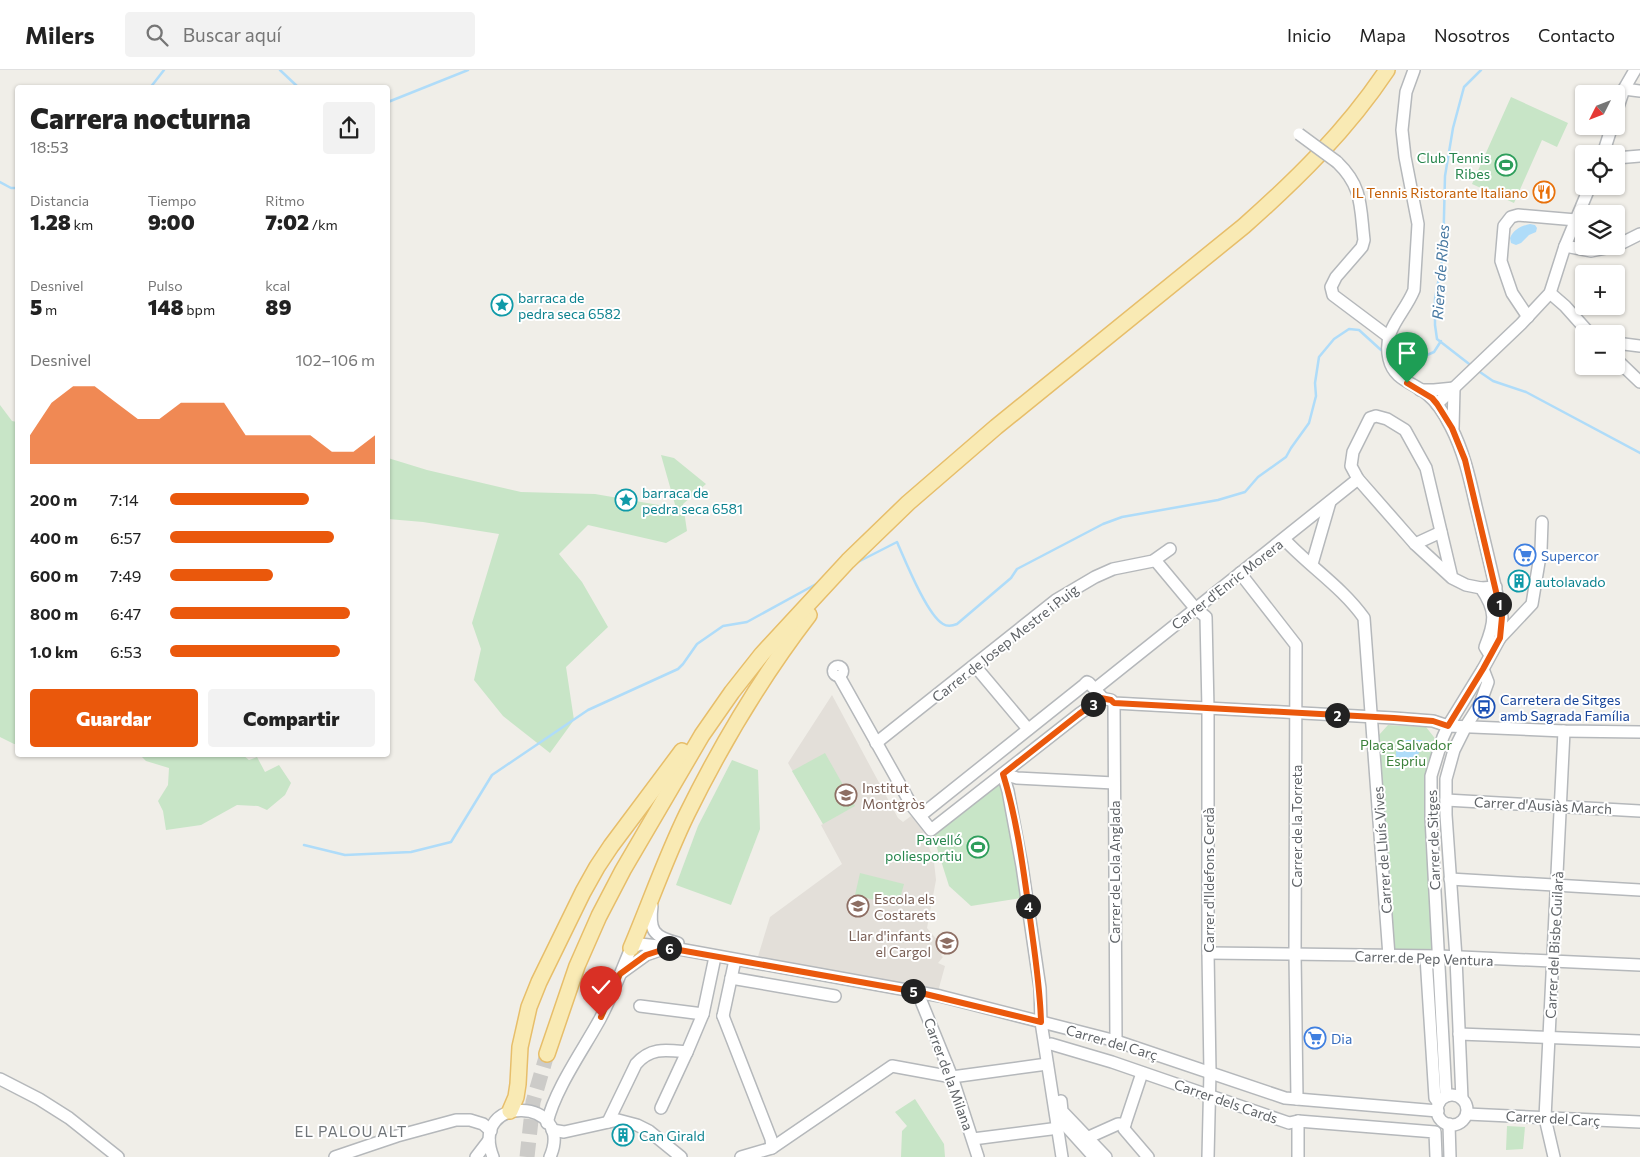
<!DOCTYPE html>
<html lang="es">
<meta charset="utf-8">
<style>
body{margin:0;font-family:Commissioner,sans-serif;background:#f2f2f2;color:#222;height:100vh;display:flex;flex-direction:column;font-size:19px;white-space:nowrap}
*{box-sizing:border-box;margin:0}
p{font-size:16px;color:#767676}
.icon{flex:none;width:28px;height:28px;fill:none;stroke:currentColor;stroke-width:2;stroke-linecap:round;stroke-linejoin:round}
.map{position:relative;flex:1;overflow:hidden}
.sheet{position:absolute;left:15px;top:15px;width:375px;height:672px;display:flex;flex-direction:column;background:#fff;border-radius:5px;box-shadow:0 1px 4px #0004}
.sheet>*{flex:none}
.needle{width:32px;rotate:228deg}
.controls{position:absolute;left:1575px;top:15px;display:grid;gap:10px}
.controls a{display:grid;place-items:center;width:50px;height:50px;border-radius:5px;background:#fff;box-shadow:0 1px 4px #0004;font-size:25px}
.pin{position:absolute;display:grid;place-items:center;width:42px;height:42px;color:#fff;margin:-51px -21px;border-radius:50% 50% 50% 0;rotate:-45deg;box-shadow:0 0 5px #0007}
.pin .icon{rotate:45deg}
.km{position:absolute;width:25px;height:25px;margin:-12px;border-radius:50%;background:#222;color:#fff;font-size:14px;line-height:25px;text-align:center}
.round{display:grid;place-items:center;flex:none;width:52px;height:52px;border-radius:5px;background:#f2f2f2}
.overview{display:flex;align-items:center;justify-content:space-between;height:85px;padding:0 15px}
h1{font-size:28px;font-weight:800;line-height:38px}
.figures{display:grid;grid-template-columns:repeat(3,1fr);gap:8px;height:85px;padding:5px 15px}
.figures div{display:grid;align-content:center}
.figures b{font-size:21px;font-weight:800}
.figures small{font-size:14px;font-weight:400}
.figures p{font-size:14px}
.chart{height:140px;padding:10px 15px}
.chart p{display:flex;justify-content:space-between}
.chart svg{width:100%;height:90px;margin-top:5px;fill:#ea580c;opacity:.7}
.primary-button{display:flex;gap:10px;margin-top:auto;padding:10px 15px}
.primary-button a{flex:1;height:58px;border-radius:5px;background:#ea580c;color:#fff;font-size:20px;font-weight:800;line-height:58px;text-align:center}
.primary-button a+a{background:#f2f2f2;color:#222}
ul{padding:0 15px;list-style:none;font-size:16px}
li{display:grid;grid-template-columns:80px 60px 1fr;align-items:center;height:38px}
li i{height:12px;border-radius:6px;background:#ea580c}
header{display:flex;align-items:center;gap:30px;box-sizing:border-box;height:70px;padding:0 25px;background:#fff;border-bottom:1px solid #e0e0e0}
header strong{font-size:24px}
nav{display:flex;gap:28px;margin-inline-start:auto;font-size:18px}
.search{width:350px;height:45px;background:#f2f2f2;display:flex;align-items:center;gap:12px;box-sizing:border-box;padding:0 18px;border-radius:5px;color:#767676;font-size:19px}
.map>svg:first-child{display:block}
.education{fill:#e3dfd9}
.green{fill:#c8e5c7}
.water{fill:#afdcf9}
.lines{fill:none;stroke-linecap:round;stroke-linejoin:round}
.stream{stroke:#afdcf9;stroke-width:2.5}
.major-tunnel{stroke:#cccbc8;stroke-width:15;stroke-dasharray:15 8;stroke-linecap:butt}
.minor-casing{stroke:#b5b8bb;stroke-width:14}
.major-casing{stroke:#e7be6a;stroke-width:18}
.minor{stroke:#fff;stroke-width:11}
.major{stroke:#f9eab4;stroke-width:15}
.minor-bridge-casing{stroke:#b5b8bb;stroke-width:14;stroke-linecap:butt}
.minor-bridge{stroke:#fff;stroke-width:11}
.route-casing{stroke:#fff;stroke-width:10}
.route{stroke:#ea580c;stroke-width:6}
.labels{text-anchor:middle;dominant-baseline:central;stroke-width:4;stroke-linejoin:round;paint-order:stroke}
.leisure-label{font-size:14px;fill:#27864d;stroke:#fff;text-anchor:end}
.food-label{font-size:14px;fill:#c56008;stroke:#fff;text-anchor:end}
.culture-label{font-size:14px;fill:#0d838f;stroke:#fff;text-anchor:start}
.shop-label{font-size:14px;fill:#366cbe;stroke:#fff;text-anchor:start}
.street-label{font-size:14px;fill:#5f6367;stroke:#fff}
.transit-label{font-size:14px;fill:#164399;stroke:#fff;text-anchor:start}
.park-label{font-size:14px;fill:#3c813c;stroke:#fff}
.education-label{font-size:14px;fill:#785e54;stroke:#fff;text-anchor:start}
.water-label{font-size:15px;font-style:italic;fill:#4879a2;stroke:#fff}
.neighbourhood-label{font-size:15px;letter-spacing:1px;fill:#707579;stroke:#fff}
</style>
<header>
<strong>Milers</strong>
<div class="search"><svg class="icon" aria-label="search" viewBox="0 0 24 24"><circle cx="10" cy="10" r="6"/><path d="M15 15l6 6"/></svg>Buscar aquí</div>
<nav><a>Inicio</a><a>Mapa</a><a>Nosotros</a><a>Contacto</a></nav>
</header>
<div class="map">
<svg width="1640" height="1087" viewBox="0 0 1640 1087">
<rect width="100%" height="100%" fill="#f0eee8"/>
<!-- education -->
<polygon class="education" points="832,625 898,748 903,752 911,746 923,761 927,771 934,792 936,810 927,858 945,879 941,885 943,887 938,893 945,896 937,925 756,893 770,847 842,794 821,755 823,754 788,693"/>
<!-- green -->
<g class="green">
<polygon points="1511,27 1568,53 1557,77 1542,70 1514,133 1472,114"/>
<polygon points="0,335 12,351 17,352 17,674 14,674 0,667"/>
<polygon points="661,385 674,388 706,414 683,434 687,461 666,473 588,455 559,484 582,512 608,557 566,597 574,650 550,683 503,646 474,610 481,579 472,553 499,464 423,452 388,449 388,388 427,400 521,422 595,424 676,438"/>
<polygon points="1388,655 1426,657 1437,671 1429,695 1425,764 1426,783 1431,807 1435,884 1391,884 1379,665"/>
<polygon points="825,683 855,736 823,754 792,701"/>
<polygon points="140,685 243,685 249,690 257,687 265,702 279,695 291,713 285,725 267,740 258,736 237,735 201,755 166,760 163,741 158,731 168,715 169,698 146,691"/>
<polygon points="732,690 758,700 760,759 731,835 676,815 698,756"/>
<polygon points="1003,704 1027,827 971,836 949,816 931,759"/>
<polygon points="860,803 904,814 898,836 855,825"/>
<polygon points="915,1029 944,1074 945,1087 901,1087 902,1061 907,1056 895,1042"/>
<polygon points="1507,1056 1525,1057 1523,1079 1506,1080"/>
</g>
<!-- water -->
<g class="water">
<path d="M1530,154L1535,155L1537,158L1536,162L1529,165L1521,173L1516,175L1511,173L1510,168C1514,159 1521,156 1530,154Z"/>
<path d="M1402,670H1422C1421,686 1412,696 1396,699V680Z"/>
</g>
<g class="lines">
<!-- stream -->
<g class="stream">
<polyline points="280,0 299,18"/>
<polyline points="150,18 164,0"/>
<polyline points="388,32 468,0"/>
<polyline points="0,112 11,118 18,118"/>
<polyline points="1400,286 1408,289 1427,285 1434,282 1441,271"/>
<polyline points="1473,297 1437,269 1435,255 1435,229 1443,186 1445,106 1453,58 1464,17 1481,0"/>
<polyline points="1477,300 1493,311 1526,322 1640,383"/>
<path d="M854,494L897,472C905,490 927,545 943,554C948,557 952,556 957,554L1011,508L1017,499L1103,454L1122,447L1218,430L1245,422L1258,407L1286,387L1291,378L1309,353L1316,326L1315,313L1319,287L1334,269L1349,259L1359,260L1381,280"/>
<polyline points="304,775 345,785 411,782 451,772 492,705 588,640 678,599 683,594 697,574 723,556 747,552 818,513"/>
</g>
<!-- major-tunnel -->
<polyline class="major-tunnel" points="527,1087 533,1032 547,984"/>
<!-- minor casing -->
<g class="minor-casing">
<g id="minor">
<path d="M1414,0L1406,22L1402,60L1405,87L1418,154L1414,220C1404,245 1382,259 1389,289C1394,310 1412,312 1427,324C1437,332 1445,345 1451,357C1464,382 1470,410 1476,436C1485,473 1494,510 1502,547L1500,568L1483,599L1448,656L1443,667L1431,706V748L1446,1026"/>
<polyline points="1624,19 1640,21"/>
<polyline points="1616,43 1624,19 1635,0"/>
<polyline points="1603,84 1612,56"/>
<polyline points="1616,88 1640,86"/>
<path d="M1337,92C1363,117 1360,136 1364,170L1362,177L1336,207L1331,217L1333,225L1389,267"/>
<polyline points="1565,176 1591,181 1616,176"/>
<polyline points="1616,176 1640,164"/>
<polyline points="1550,223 1565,236 1590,264"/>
<polyline points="1528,247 1512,223 1501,191 1504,156 1511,147 1518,145 1576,150"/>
<polyline points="1616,273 1640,276"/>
<polyline points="1616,289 1640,312"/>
<polyline points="1420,320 1434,320 1454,318"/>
<polyline points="1437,334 1521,254 1550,223 1565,176 1590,116"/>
<polyline points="1453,358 1454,318"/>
<path d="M1284,469C1310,497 1342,517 1364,548L1389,886"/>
<polyline points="1415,474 1441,462"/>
<polyline points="1155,490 1195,538 1206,547 1208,639 1208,883 1210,1002 1208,1087"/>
<polyline points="1312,494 1330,432"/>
<polyline points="1240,503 1296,575 1295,884 1297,1029"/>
<polyline points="1452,508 1426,398 1405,360 1387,349 1376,346 1370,348 1353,382 1351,396 1358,409 1415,474 1452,508 1466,515 1481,518 1496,517"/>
<path d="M1481,518C1497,541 1495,552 1485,577L1490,585"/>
<polyline points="1500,568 1532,534 1541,480 1542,452"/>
<polyline points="975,596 1028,659"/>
<circle cx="838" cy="601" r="4.5"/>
<polyline points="839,606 912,736 931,760 1079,644 1099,630 1101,626 1089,613 1087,612 1084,615 920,746"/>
<polyline points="1095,619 1358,409"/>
<polyline points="1101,628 1111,630 1114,633 1394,648 1433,651 1448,656 1564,661 1640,662"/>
<polyline points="1114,633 1116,971"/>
<polyline points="876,673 1056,530 1095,507 1113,499 1153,491 1170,479"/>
<polyline points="1003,704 1008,721 1022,796 1040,918 1041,952 1062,1087"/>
<polyline points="1003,704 1017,708 1114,713"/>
<polyline points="1446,730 1640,741"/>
<polyline points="1450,809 1640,820"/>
<path d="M652,836C649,860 653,867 678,873"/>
<polyline points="1208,883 1439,886 1640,895"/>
<polyline points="1426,887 1435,1028 1439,1033"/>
<polyline points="621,903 646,885 663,879"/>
<polyline points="731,908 835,926"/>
<polyline points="917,921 952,1007 978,1087"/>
<polyline points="640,936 703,944"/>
<polyline points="723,946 771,1069 772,1078"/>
<polyline points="723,946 735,890"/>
<polyline points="1459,964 1640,971"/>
<polyline points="1051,974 1112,992 1289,1053 1298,1051 1435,1062 1436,1087"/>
<polyline points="0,1009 39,1029 69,1048 118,1087"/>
<circle cx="1452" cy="1040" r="15"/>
<polyline points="1462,1029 1456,888 1446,745 1446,709 1454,680 1466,656 1480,634 1488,612 1483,599"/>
<polyline points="1061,1031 1062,1041 1106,1087"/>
<polyline points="661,1038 687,982"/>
<polyline points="1467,1044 1640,1052"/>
<polyline points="1057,1046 1094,1087"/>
<path d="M608,1052L636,994C651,977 666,980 687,982L703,944L715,887"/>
<path d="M547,1053C555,1019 583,980 600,949C612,926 621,902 631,878L640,874L668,877L940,926L1116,971L1285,1028L1438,1041"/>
<polyline points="1125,1054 1124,1059 1148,1087"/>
<polyline points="1449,1054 1450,1087"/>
<polyline points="552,1060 564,1062 618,1050 637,1055 649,1061 681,1087"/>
<polyline points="1089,1067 1118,1054 1125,1054 1142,1003"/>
<polyline points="973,1069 1059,1058"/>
<polyline points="335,1087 397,1066 456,1050 470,1050 483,1054 491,1061"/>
<polyline points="476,1087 489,1070"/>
<path d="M493,1087C468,1023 576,1027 550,1087"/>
<polyline points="741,1087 772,1078 892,996 952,1007 1047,994"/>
<polyline points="1298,1087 1298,1051"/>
<polyline points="1554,1087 1545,1048 1564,661"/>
</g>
</g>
<!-- major casing -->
<g class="major-casing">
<g id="major">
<path d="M631,878C650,833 666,787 687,744C720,677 763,605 809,545"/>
<path d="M547,984L577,896L599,846L623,800L702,665L732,622L762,584L848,491L908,433L996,357L1244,156C1297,109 1347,60 1387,0"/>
<polyline points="510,1041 516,1027 518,1014 520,977 529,937 539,912 583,822 597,797 611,776 682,681"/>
</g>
</g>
<!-- minor -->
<use href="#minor" class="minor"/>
<!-- major -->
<use href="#major" class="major"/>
<!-- minor-bridge casing -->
<g class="minor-bridge-casing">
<polyline id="minor-bridge" points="1299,64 1337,92"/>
</g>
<!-- minor-bridge -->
<use href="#minor-bridge" class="minor-bridge"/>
</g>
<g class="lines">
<!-- route casing -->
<g class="route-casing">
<path id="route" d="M601,947L620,904L646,885L668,878L917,922L1041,952C1040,912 1033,873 1028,833C1022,790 1016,746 1003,704L1079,644L1101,628L1111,630L1114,633L1394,648L1433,651L1448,656L1483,599L1500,568L1502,547L1465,390L1452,358L1437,334L1432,328L1407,313"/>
</g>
<!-- route -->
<use href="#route" class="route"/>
</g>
<!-- icons -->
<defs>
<g id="stadium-ring" transform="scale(1.125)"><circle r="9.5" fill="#fff" stroke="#2e9e5b" stroke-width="1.5"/><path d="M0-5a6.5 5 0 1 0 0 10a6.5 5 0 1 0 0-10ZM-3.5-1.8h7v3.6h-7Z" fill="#2e9e5b"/></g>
<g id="restaurant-ring" transform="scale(1.125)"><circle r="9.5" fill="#fff" stroke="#e8710a" stroke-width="1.5"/><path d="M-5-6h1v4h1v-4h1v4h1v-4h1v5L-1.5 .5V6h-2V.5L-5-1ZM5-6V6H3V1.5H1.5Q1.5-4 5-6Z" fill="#e8710a"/></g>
<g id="sight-ring" transform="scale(1.125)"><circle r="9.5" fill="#fff" stroke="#0f9aa8" stroke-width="1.5"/><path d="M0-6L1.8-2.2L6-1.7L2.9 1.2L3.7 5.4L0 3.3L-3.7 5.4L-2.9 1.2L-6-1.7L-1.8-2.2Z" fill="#0f9aa8"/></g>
<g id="supermarket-ring" transform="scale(1.125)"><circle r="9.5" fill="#fff" stroke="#3f7fe0" stroke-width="1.5"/><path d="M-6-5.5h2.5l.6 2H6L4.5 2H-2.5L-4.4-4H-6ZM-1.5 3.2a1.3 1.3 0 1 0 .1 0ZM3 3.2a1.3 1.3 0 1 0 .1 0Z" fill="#3f7fe0"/></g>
<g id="building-ring" transform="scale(1.125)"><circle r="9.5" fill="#fff" stroke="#0f9aa8" stroke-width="1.5"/><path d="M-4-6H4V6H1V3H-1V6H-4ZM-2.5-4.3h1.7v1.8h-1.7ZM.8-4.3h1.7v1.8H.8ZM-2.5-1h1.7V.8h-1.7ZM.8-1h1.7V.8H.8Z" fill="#0f9aa8"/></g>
<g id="bus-ring" transform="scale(1.125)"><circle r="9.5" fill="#fff" stroke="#1a4fb4" stroke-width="1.5"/><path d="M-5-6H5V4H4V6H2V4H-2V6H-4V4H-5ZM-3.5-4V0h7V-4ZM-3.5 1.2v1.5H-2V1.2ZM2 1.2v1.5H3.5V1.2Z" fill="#1a4fb4"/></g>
<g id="school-ring" transform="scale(1.125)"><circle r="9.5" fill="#fff" stroke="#8d6e63" stroke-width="1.5"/><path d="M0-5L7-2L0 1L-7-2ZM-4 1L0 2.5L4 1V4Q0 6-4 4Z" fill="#8d6e63"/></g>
</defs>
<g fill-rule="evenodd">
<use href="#stadium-ring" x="1506" y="95"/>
<use href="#restaurant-ring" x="1544" y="122"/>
<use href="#sight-ring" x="502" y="235"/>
<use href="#sight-ring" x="626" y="430"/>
<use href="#supermarket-ring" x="1525" y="485"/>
<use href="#building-ring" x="1519" y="511"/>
<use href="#bus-ring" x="1484" y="637"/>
<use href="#school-ring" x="846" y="725"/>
<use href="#stadium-ring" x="978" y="777"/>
<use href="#school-ring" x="858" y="836"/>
<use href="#school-ring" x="947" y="873"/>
<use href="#supermarket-ring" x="1315" y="968"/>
<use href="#building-ring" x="623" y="1065"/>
</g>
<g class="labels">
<!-- leisure labels -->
<g class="leisure-label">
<text x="1490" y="87">Club Tennis<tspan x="1490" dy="16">Ribes</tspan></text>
<text x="962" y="769">Pavelló<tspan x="962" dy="16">poliesportiu</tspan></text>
</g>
<!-- food labels -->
<g class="food-label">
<text x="1528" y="122">IL Tennis Ristorante Italiano</text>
</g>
<!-- culture labels -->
<g class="culture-label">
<text x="518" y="227">barraca de<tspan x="518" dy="16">pedra seca 6582</tspan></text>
<text x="642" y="422">barraca de<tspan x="642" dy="16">pedra seca 6581</tspan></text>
<text x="1535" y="511">autolavado</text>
<text x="639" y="1065">Can Girald</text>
</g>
<!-- shop labels -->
<g class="shop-label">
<text x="1541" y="485">Supercor</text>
<text x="1331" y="968">Dia</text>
</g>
<!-- street labels -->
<g class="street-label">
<text transform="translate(1227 514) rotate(-38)">Carrer d'Enric Morera</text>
<text transform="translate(1005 573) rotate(-38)">Carrer de Josep Mestre i Puig</text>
<text transform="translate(1543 735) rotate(3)">Carrer d'Ausiàs March</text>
<text transform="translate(1296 756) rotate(-90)">Carrer de la Torreta</text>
<text transform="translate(1433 770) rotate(-92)">Carrer de Sitges</text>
<text transform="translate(1382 780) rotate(-94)">Carrer de Lluís Vives</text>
<text transform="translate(1114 802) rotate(-90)">Carrer de Lola Anglada</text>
<text transform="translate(1208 810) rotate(-90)">Carrer d'Ildefons Cerdà</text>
<text transform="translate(1554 875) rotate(-87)">Carrer del Bisbe Guilarà</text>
<text transform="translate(1424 888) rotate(2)">Carrer de Pep Ventura</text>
<text transform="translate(1112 972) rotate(16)">Carrer del Carç</text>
<text transform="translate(949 1004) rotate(70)">Carrer de la Milana</text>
<text transform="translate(1226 1031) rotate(19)">Carrer dels Cards</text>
<text transform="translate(1553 1048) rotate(3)">Carrer del Carç</text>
</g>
<!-- transit labels -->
<g class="transit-label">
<text x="1500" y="629">Carretera de Sitges<tspan x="1500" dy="16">amb Sagrada Família</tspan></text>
</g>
<!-- park labels -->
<g class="park-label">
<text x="1406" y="674">Plaça Salvador<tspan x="1406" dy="16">Espriu</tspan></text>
</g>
<!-- education labels -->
<g class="education-label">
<text x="862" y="717">Institut<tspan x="862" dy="16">Montgròs</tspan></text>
<text x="874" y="828">Escola els<tspan x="874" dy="16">Costarets</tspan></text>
<text x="931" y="865" text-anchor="end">Llar d'infants<tspan x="931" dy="16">el Cargol</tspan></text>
</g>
<!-- water labels -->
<g class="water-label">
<text transform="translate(1440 202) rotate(-86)">Riera de Ribes</text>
</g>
<!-- neighbourhood labels -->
<g class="neighbourhood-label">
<text x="351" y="1061">EL PALOU ALT</text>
</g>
</g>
</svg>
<div class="controls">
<a><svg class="needle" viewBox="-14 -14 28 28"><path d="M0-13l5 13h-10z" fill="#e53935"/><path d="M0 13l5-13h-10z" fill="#767676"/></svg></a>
<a><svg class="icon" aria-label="locate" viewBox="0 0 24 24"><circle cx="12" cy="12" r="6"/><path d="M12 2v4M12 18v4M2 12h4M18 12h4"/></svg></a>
<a><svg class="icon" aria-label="layers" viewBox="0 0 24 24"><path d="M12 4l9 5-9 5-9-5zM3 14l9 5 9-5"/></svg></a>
<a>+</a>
<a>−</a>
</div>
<div class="pin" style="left:1407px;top:313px;background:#1e9e55"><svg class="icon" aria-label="arrive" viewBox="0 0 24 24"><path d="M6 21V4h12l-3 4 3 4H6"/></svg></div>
<div class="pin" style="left:601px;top:947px;background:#d93025"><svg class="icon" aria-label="check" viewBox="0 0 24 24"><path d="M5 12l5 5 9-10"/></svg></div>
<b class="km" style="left:1499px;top:534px">1</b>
<b class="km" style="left:1337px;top:645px">2</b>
<b class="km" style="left:1093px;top:634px">3</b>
<b class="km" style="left:1028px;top:836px">4</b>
<b class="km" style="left:913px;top:921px">5</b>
<b class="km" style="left:669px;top:878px">6</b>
<section class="sheet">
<div class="overview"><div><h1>Carrera nocturna</h1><p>18:53</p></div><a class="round"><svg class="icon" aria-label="share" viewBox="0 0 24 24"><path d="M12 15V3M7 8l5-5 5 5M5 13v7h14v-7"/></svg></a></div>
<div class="figures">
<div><p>Distancia</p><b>1.28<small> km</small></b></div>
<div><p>Tiempo</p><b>9:00</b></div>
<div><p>Ritmo</p><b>7:02<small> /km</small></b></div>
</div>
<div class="figures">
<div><p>Desnivel</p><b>5<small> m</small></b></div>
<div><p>Pulso</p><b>148<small> bpm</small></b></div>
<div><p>kcal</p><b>89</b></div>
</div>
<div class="chart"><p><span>Desnivel</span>102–106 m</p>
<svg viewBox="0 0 160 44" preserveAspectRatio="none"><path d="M0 44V30L10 14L20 6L30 6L40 14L50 22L60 22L70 14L80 14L90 14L100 30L110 30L120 30L130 30L140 38L150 38L160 30V44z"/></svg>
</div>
<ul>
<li><b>200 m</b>7:14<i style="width:68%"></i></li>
<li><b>400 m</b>6:57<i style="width:80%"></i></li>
<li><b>600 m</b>7:49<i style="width:50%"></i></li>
<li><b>800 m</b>6:47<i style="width:88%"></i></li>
<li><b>1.0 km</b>6:53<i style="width:83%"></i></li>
</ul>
<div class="primary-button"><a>Guardar</a><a>Compartir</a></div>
</section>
</div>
